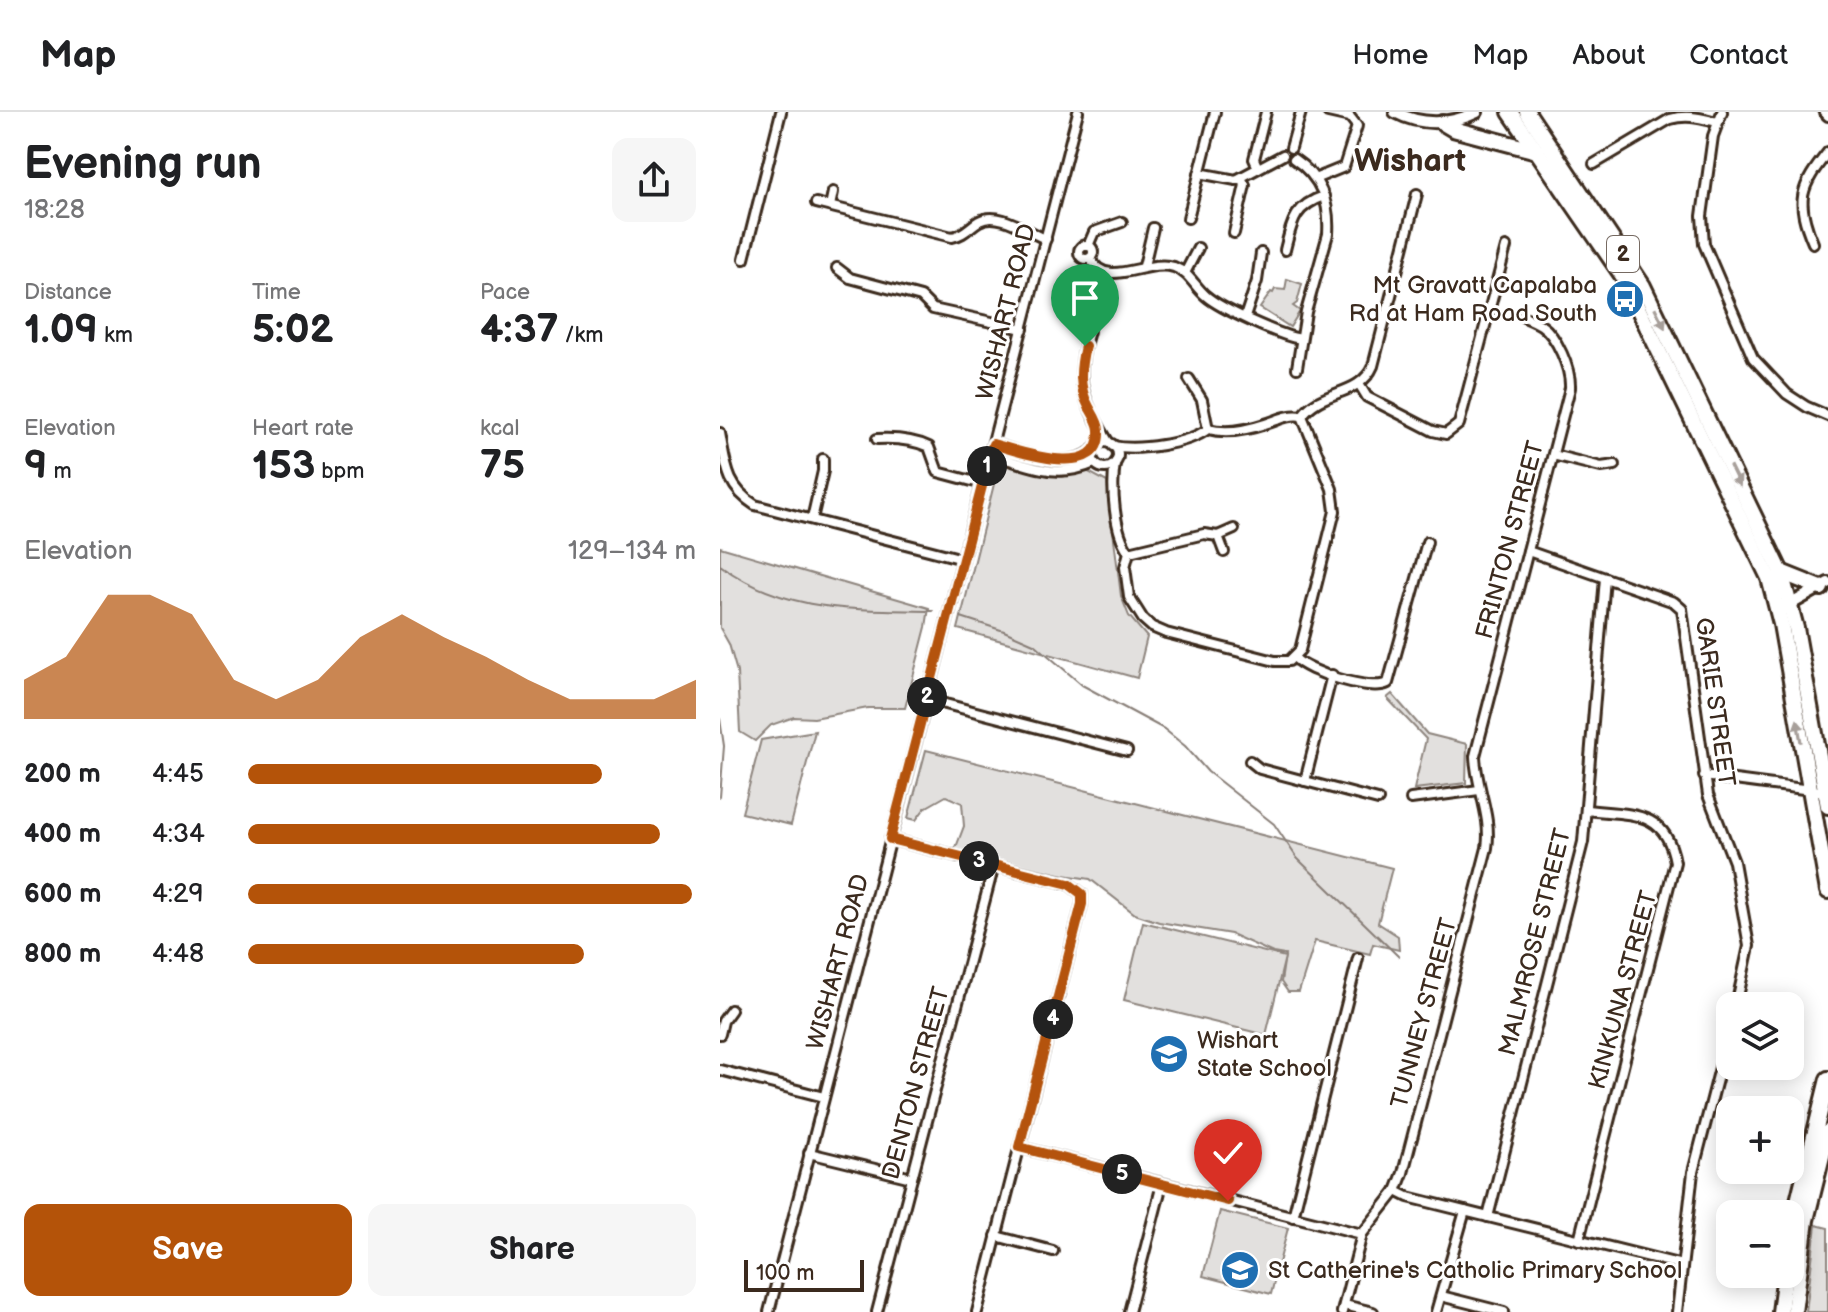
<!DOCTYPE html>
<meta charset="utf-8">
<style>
body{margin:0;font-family:"Balsamiq Sans",sans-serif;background:#f6f6f6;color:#202124;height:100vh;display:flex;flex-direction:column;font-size:30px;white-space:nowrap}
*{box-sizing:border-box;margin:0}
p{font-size:26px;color:#757577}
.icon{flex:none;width:44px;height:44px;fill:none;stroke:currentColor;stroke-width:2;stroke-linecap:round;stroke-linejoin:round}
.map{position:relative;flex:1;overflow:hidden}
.sheet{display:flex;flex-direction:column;background:#fff;width:720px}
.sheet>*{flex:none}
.buttons{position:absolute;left:996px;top:880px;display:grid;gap:16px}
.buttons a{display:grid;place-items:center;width:88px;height:88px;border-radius:16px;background:#fff;box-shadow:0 4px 20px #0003;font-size:40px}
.scale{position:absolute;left:24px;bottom:20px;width:120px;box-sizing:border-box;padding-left:8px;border:4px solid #3b2a1e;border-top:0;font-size:22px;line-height:28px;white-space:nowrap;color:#3b2a1e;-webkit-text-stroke:6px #fff;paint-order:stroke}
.pin{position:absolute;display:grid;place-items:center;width:68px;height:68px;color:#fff;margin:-82px -34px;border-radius:50% 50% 50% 0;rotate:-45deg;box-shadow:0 0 8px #0007}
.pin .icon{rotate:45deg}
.km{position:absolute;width:40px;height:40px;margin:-20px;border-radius:50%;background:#222;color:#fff;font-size:22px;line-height:40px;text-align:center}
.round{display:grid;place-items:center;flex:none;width:84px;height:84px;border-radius:16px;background:#f6f6f6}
.headline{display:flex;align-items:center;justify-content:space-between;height:136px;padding:0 24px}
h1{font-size:44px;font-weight:600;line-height:60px}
.stats{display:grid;grid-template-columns:repeat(3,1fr);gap:12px;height:136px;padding:8px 24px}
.stats div{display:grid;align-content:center}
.stats b{font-size:40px;font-weight:600}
.stats small{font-size:22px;font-weight:400}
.stats p{font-size:22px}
.chart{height:224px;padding:16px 24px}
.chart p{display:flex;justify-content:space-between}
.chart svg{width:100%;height:144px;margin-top:8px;fill:#b45309;opacity:.7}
.cta{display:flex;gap:16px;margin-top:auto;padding:16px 24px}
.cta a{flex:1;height:92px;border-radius:16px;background:#b45309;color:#fff;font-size:32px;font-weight:600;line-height:92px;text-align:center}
.cta a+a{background:#f6f6f6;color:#202124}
ul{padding:0 24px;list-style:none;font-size:26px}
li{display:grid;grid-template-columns:128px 96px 1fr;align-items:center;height:60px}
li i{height:20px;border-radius:10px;background:#b45309}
header{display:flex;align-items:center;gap:48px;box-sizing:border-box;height:112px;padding:0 40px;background:#fff;border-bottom:2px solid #e0e0e0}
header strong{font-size:38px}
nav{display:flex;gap:44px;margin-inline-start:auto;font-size:28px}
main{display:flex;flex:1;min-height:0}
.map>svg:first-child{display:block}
.green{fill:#e2e0de;stroke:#8e857e;stroke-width:2}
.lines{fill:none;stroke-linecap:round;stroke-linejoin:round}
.stream{stroke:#887e77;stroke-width:2}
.minor-casing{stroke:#3b2a1e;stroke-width:14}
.tertiary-casing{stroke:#3b2a1e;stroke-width:16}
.trunk-casing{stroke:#3b2a1e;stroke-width:20}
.minor{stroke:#fff;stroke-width:8}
.tertiary{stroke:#fff;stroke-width:10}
.trunk{stroke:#fff;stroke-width:14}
.oneway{fill:#a79f9a}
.route-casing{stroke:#fff;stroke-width:16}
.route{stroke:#b45309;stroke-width:10}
.labels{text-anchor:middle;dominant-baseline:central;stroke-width:6;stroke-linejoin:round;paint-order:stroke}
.shield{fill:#fff;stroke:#766a62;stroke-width:2}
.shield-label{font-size:22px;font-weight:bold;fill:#3b2a1e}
.poi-label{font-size:24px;fill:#3b2a1e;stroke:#fff;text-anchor:start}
.street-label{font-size:24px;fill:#3b2a1e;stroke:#fff}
.district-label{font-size:32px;font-weight:bold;fill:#3b2a1e;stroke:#fff}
</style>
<header>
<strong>Map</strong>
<nav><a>Home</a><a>Map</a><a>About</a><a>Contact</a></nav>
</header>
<main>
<section class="sheet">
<div class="headline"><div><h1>Evening run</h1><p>18:28</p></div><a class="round"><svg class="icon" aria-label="share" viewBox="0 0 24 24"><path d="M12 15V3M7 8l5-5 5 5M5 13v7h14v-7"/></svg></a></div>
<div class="stats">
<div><p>Distance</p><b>1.09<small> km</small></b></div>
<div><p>Time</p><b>5:02</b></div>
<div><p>Pace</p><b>4:37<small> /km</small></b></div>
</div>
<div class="stats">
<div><p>Elevation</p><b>9<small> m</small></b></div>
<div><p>Heart rate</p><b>153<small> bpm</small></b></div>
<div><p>kcal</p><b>75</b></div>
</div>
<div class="chart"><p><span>Elevation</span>129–134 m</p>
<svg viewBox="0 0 160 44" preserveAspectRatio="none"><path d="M0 44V32L10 25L20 6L30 6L40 12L50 32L60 38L70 32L80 19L90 12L100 19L110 25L120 32L130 38L140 38L150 38L160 32V44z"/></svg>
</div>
<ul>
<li><b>200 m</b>4:45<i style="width:79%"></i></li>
<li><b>400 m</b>4:34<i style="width:92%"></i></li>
<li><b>600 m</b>4:29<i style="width:99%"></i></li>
<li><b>800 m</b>4:48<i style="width:75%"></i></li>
</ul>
<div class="cta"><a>Save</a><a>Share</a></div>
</section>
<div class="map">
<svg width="1108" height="1200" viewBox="0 0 1108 1200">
<rect width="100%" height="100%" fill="#fff"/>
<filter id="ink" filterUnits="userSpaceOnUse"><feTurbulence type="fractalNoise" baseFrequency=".0125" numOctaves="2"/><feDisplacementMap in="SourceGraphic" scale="16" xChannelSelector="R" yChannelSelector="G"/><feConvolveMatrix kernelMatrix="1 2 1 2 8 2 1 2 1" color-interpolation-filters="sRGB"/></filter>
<g filter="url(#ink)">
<!-- green -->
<g class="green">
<polygon points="567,167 582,172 577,191 573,194 580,199 570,215 540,196 551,180 553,181 555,177 565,178"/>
<polygon points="283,353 341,365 367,359 387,370 401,484 409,504 427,525 417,566 238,517 277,360"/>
<polygon points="0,435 209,496 206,515 185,596 148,596 94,606 74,605 51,613 35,629 20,620 17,560 9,532 0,516"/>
<polygon points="672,582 707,622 747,632 746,671 694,677 706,627 667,586"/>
<polygon points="95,619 71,713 22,701 41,628"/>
<polygon points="206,638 672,756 658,811 678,824 679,838 653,832 650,842 595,829 579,880 568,880 561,870 565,843 553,841 511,822 439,810 415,802 370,767 344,763 235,738 244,714 242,691 226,684 205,696 196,708 188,706"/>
<polygon points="423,810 565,845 546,923 404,888"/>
<polygon points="500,1099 568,1116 551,1182 483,1164"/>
<polygon points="1096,1113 1108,1116 1108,1200 1086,1200"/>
</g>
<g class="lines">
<!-- stream -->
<g class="stream">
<path d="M0,453C65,502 136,497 213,499"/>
<polyline points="241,505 284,519 316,533 362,573 444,617 465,634 488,660 554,712 577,746 679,845"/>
<polyline points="0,607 4,634 0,685"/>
</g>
<!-- minor casing -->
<g class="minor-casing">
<g id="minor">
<polyline points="1002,0 993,24 982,104 984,132 1033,246 1067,282 1087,295 1108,304"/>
<polyline points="1104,0 1108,4"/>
<polyline points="571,36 581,0"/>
<path d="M574,47C601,65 610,90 608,122L586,200L577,256"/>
<path d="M874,52L950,7C967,2 980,6 997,10"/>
<polyline points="538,56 534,47 546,0"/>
<polyline points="479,61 516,68 563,43"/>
<polyline points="597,66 624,55 637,14 630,5 608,0"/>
<path d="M96,91L232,125C244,123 249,115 259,109C279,98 307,120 326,127"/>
<polyline points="110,94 113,80"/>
<polyline points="468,106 495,0"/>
<polyline points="514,121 525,73 521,66"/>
<path d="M1093,131C1075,89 1080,75 1108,40"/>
<circle cx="366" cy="140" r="7"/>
<polyline points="368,134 374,120 402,110"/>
<path d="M565,138C572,110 574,94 604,84"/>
<path d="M370,146C385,179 427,146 454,155C470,161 474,174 486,184C501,197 561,224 581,227"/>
<polyline points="24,147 61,0"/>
<polyline points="424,154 433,116"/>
<polyline points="117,156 130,166 201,185 213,197 303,217"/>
<polyline points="465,161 478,136"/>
<polyline points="525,205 537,169 541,141"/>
<path d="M369,219C354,271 362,286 389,331"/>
<polyline points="469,267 482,288 488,317"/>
<polyline points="639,272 647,285 713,319 726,322 739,312 786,135"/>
<path d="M0,321C6,353 6,375 35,393L243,447"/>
<path d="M157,327C175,326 192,327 209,335L218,360L263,372"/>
<circle cx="385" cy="343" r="13"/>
<path d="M273,332C302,340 345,360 372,339"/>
<path d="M393,334C418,339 468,332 488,317C506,322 527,318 545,312C559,308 567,302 582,304C600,277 640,285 653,254L697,82"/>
<path d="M270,342C308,353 336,368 374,351"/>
<polyline points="833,343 881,355 895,353"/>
<path d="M395,351C391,376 394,421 409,440L405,455L409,485L423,507L432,515L446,521L555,549H569L580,538L615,399L612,377L582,304"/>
<polyline points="92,407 103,359 103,347"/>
<polyline points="808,439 954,490 962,497 988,683 1014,750 1029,834 1016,894"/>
<polyline points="409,440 484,422 498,424"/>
<polyline points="504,440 498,424 514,417"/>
<path d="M575,546C587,560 651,580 668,571L707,430"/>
<polyline points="612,563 585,669 658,688"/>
<polyline points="206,587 407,639"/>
<polyline points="530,649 540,657 585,669"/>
<polyline points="984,664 1106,680"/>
<polyline points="691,687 759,678"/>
<polyline points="170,727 349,772 362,782 362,792 257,1200"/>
<polyline points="0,922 3,909 11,898"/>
<polyline points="0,958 104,985"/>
<polyline points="299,1035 642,1122"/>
<polyline points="89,1041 192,1066"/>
<polyline points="676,1079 688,1085 962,1153"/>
<polyline points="573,1105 638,846"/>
<polyline points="768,1105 863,730 885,466"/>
<polyline points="276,1124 333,1139"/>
<path d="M859,1128L955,750C946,697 910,703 866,698"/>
<polyline points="721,1184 784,1200"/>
<polyline points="624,1193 653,1200"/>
<polyline points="49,1200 358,0"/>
<polyline points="157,1200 274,753"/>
<polyline points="409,1200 442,1072"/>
<path d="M622,1200L642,1122L676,1079L683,1061L767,736C772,704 756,675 755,644L850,276C851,257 837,224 821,213C816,210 809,207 804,205"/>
<polyline points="716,1200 745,1099"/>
<polyline points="957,1200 973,1060 1010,917"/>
</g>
</g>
<!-- tertiary casing -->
<g class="tertiary-casing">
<g id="tertiary">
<path d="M675,0C701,14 731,13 757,0"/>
<polyline points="1064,496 1108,471"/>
</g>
</g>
<!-- trunk casing -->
<g class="trunk-casing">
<g id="trunk">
<polyline points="790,0 902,163 1049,466 1061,512 1108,779"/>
<polyline points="807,0 923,174 1061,460 1076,516 1108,694"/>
<polyline points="723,11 733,17 817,39"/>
<polyline points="1061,460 1101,476"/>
<polyline points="1070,1122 1108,967"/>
<polyline points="1060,1200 1065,1162"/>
<polyline points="1074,1200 1086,1108 1108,1020"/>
</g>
</g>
<!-- minor -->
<use href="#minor" class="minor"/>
<!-- tertiary -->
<use href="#tertiary" class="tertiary"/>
<!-- trunk -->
<use href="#trunk" class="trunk"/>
</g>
<!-- one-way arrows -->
<defs><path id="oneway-solid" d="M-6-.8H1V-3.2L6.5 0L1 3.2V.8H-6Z" transform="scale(2)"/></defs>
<g class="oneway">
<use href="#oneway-solid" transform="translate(940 206) rotate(64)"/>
<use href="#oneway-solid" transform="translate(1015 364) rotate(64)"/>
<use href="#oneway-solid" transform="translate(1079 619) rotate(-100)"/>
</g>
</g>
<g class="lines" filter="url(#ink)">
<!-- route casing -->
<g class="route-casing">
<path id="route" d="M365,234C360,256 358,275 369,295C373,302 379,311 379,318C382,370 298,339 273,332L170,727L349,772L362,782V792L299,1035L508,1089"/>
</g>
<!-- route -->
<use href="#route" class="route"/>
</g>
<!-- icons -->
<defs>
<g id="bus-disc" transform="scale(2)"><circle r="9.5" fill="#1f6fb2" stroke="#fff"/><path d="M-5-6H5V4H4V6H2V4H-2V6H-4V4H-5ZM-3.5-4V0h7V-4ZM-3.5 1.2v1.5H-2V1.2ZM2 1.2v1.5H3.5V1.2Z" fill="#fff"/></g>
<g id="school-disc" transform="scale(2)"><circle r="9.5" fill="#1f6fb2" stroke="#fff"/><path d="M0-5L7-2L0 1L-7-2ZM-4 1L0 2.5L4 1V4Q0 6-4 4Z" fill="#fff"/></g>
</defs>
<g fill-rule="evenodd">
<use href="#bus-disc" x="905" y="187"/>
<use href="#school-disc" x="449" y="942"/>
<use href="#school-disc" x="520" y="1158"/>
</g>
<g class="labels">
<!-- shield labels -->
<rect class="shield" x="887" y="124" width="32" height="36" rx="6"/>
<g class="shield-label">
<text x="903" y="142">2</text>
</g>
<!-- poi labels -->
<g class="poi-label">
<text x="877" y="173" text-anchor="end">Mt Gravatt Capalaba<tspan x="877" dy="28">Rd at Ham Road South</tspan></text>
<text x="477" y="928">Wishart<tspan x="477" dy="28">State School</tspan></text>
<text x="548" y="1158">St Catherine's Catholic Primary School</text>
</g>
<!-- street labels -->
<g class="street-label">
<text transform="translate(286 200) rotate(-76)">WISHART ROAD</text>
<text transform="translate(790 428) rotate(-75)">FRINTON STREET</text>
<text transform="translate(995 590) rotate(82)">GARIE STREET</text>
<text transform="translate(815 830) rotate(-76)">MALMROSE STREET</text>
<text transform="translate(118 850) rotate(-75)">WISHART ROAD</text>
<text transform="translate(903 878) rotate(-75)">KINKUNA STREET</text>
<text transform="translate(704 901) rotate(-75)">TUNNEY STREET</text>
<text transform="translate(196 971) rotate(-75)">DENTON STREET</text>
</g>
<!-- district labels -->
<g class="district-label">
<text x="690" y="49">Wishart</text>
</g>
</g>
</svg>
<div class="buttons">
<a><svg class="icon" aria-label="layers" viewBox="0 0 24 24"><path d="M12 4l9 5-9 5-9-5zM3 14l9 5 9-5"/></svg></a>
<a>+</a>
<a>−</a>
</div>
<div class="scale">100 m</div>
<div class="pin" style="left:365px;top:234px;background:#1e9e55"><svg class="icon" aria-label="arrive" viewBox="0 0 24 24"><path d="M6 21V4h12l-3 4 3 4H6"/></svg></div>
<div class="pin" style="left:508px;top:1089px;background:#d93025"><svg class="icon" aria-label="check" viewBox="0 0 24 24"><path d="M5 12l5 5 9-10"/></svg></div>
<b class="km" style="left:267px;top:354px">1</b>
<b class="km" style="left:207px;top:585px">2</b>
<b class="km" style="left:259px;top:749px">3</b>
<b class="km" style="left:333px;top:907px">4</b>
<b class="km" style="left:402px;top:1062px">5</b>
</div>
</main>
